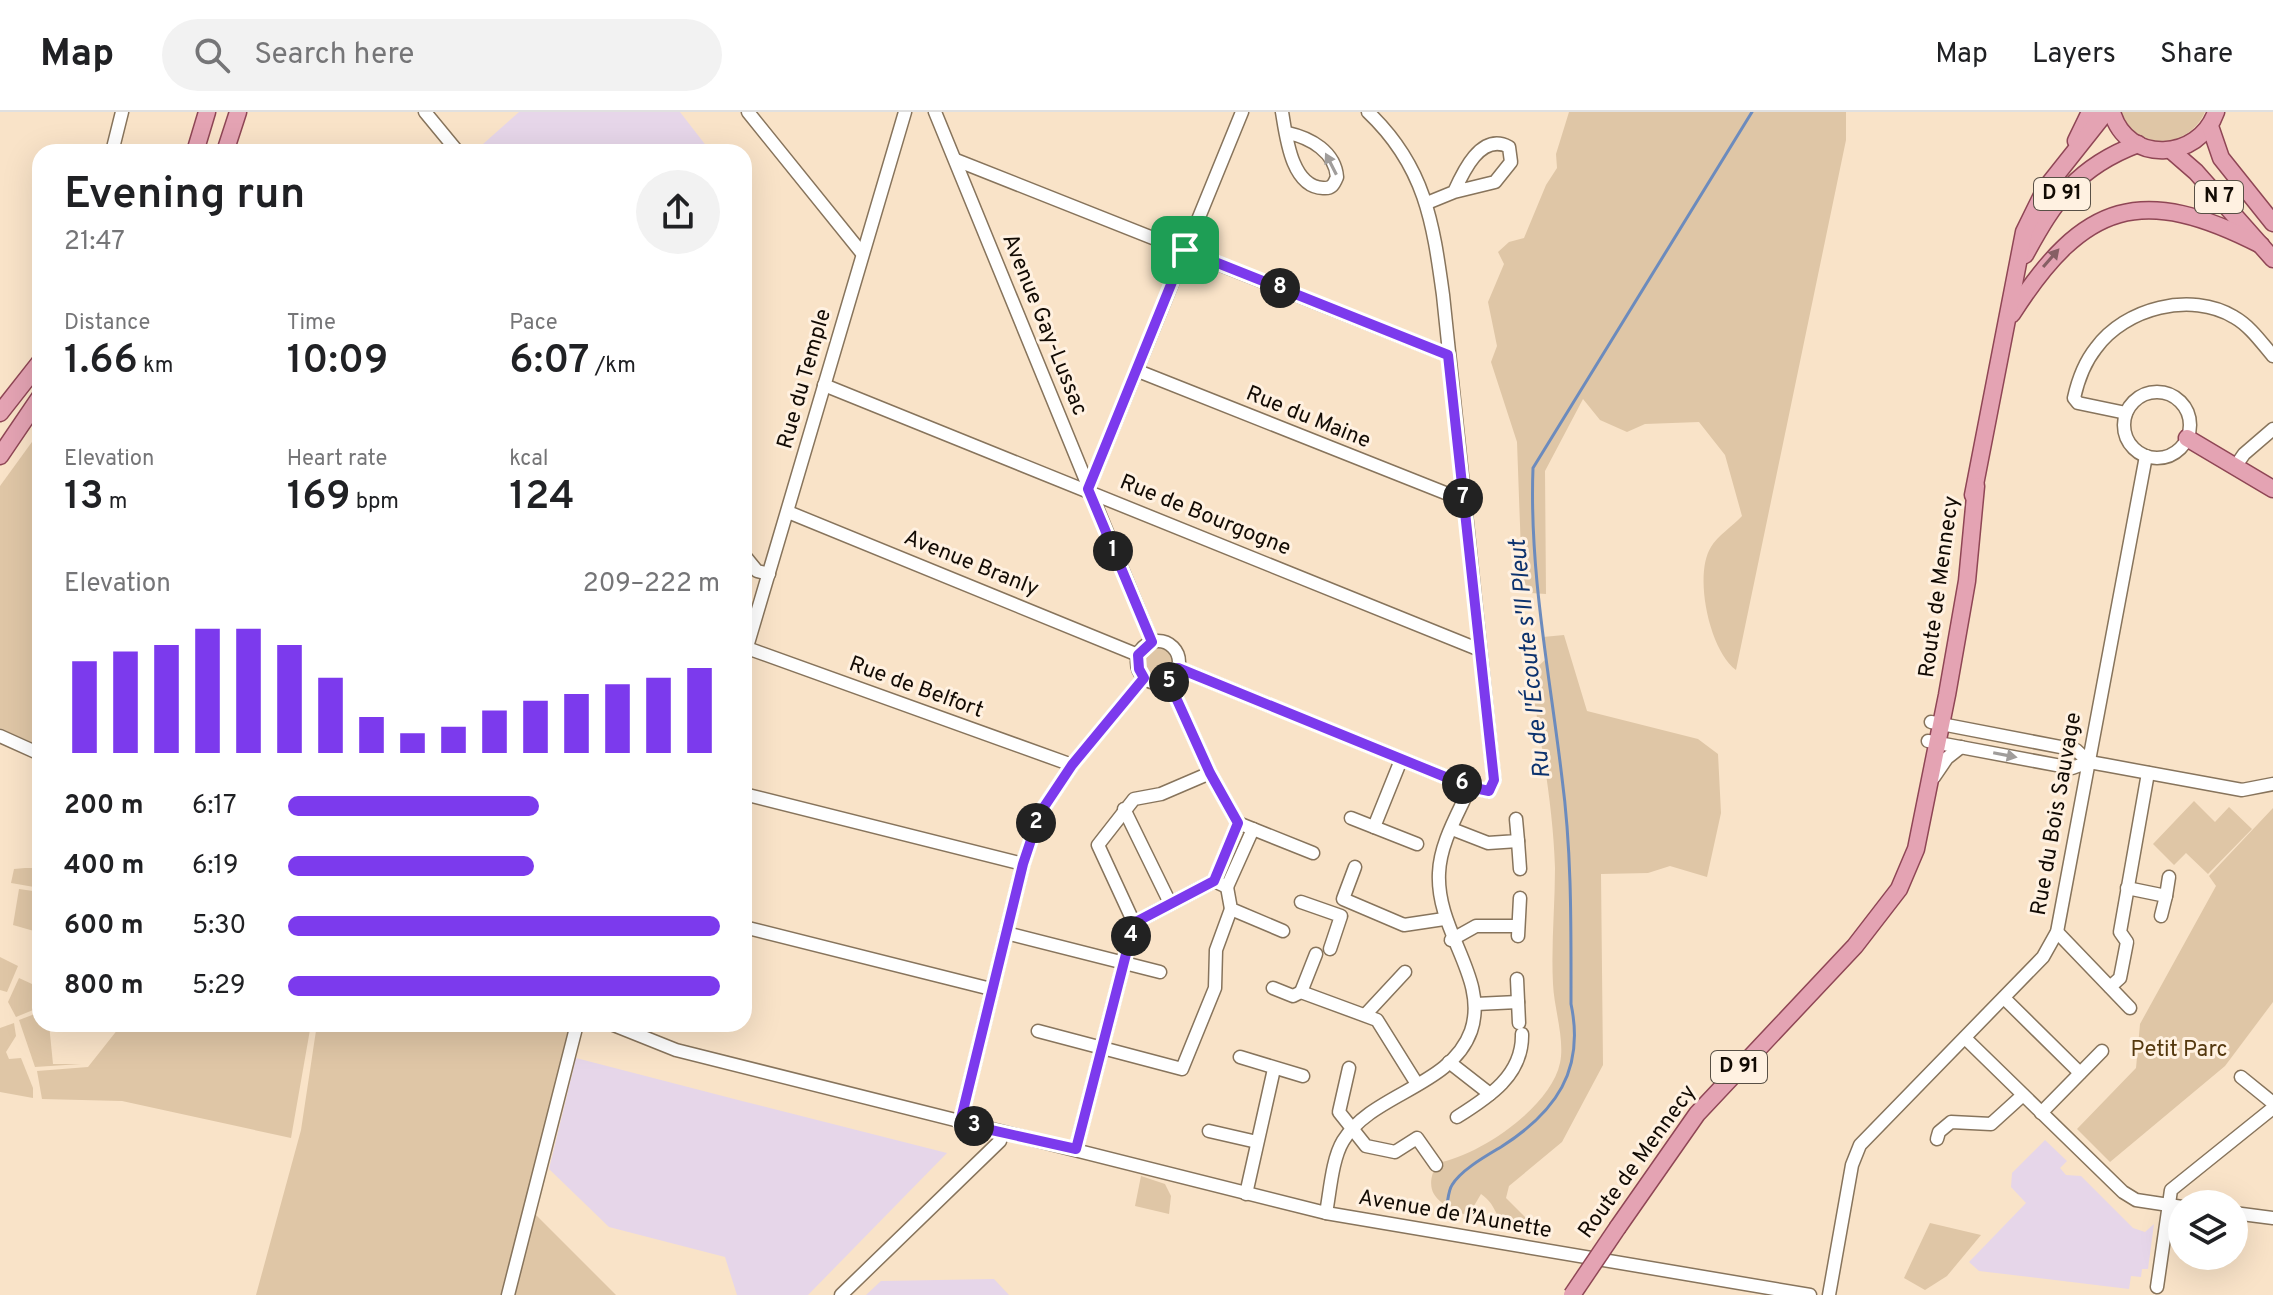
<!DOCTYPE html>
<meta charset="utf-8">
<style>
body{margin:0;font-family:Overpass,sans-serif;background:#f2f2f2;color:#202124;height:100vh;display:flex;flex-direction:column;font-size:30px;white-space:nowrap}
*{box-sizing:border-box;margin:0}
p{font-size:26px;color:#757577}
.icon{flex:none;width:44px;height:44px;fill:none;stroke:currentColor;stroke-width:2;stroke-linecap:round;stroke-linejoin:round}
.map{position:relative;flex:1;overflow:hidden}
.sheet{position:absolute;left:32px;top:32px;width:720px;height:888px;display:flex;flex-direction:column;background:#fff;border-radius:24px;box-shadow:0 8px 32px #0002}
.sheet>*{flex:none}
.controls{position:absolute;left:2168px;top:1078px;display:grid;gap:16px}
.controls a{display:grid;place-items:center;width:80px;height:80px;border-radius:50%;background:#fff;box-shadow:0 8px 32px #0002;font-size:40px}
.pin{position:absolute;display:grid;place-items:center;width:68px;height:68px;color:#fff;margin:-34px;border-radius:16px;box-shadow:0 4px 12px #0006}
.km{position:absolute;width:40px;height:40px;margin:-20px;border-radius:50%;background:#222;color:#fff;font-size:22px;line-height:40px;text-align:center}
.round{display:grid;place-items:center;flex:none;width:84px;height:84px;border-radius:42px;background:#f2f2f2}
.summary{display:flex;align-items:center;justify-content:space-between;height:136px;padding:0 32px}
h1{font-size:44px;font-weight:600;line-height:60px}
.stats{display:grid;grid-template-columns:repeat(3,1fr);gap:12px;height:136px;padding:8px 32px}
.stats div{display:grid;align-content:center}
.stats b{font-size:40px;font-weight:600}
.stats small{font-size:22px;font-weight:400}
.stats p{font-size:22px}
.chart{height:224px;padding:16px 32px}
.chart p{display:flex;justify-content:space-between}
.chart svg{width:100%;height:144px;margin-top:8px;stroke:#7c3aed;stroke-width:6}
ul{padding:0 32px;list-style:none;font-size:26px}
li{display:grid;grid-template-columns:128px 96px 1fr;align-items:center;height:60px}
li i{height:20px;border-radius:10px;background:#7c3aed}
header{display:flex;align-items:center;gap:48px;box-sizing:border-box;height:112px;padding:0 40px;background:#fff;border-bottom:2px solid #e0e0e0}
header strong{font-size:38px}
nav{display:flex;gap:44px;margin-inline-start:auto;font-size:28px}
.search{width:560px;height:72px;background:#f2f2f2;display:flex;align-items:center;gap:20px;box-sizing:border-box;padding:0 28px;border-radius:44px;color:#757577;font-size:30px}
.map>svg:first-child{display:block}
.education{fill:#e6d6e9}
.green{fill:#dfc6a6}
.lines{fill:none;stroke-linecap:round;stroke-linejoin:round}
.stream{stroke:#6c8bbd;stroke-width:3}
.minor-casing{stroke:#87745c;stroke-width:15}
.major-casing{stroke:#8f4655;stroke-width:19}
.minor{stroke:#fff;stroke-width:12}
.major{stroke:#e4a3b3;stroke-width:16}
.major-bridge-casing{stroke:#8f4655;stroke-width:19;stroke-linecap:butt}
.major-bridge{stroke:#e4a3b3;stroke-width:16}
.oneway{fill:#a09d9b}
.oneway2{fill:#865f64}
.route-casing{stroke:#fff;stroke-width:16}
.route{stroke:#7c3aed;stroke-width:10}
.labels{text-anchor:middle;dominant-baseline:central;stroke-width:6;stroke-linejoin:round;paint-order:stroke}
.shield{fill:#fff1e1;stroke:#595046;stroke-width:2}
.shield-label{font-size:20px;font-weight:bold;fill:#120b04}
.street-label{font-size:22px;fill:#120b04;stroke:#fff1e1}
.park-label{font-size:22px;fill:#54380e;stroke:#fff1e1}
.water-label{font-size:24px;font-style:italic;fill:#0c326e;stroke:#fff1e1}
</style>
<header>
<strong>Map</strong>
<div class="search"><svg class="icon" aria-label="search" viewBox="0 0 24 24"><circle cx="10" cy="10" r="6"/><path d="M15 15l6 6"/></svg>Search here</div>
<nav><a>Map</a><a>Layers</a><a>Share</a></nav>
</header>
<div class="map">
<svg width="2273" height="1183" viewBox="0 0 2273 1183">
<rect width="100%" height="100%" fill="#f9e3c8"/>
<!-- education -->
<g class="education">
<polygon points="519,0 680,0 711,40 474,40"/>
<polygon points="576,946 742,989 947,1041 808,1183 737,1183 725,1145 609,1115 549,1057"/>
<polygon points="2045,1028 2067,1049 2060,1056 2066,1063 2081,1064 2133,1116 2145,1120 2154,1112 2148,1157 2142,1157 2141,1165 2131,1164 2129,1177 1979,1159 1969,1150 2026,1091 2011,1075 2012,1061"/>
<polygon points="994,1167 1009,1183 866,1183 881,1169"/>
</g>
<!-- green -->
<g class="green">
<path d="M1569,0H1846V28L1736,558C1710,540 1693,463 1711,435C1717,424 1733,414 1742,404L1725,343L1699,310L1645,312L1627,320L1600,308L1583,287L1545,359L1546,482L1531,481L1522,468L1517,330L1491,250L1497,234L1488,190L1504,152L1498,140L1509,130L1524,126L1546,73L1557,56L1556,42Z"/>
<path d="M2119,0H2205C2188,38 2136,39 2119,0Z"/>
<polygon points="37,323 40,327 40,634 0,616 0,374"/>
<path d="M1564,523L1587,599L1698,627L1718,642L1721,701L1707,765L1670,754L1648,761L1601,762L1603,953L1562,1030L1509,1074L1506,1086L1527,1107L1525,1114L1507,1116C1495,1105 1496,1092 1481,1082L1468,1104C1440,1092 1421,1083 1437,1051C1479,1044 1551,995 1560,951C1565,928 1554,896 1553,872C1551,833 1555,794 1555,756C1553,691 1540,626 1530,562L1546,547L1543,525Z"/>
<circle cx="1158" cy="550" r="14"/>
<polygon points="2194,689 2215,710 2229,695 2252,717 2208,762 2186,741 2174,753 2153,732"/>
<polygon points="2273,696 2273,890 2225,954 2110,1050 2077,1017 2136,956 2140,912 2216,774 2209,764"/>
<polygon points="25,756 40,756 40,776 11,771 14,757"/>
<polygon points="19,777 40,780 40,811 34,819 13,813"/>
<polygon points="0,845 18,854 7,880 0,878"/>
<polygon points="19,866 32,872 38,896 16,905 8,890"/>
<polygon points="40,900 40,912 49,912 53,952 81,952 35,955 19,908"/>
<polygon points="14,911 16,924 6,940 9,947 21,946 33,976 33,986 0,980 0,916"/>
<polygon points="122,912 311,912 291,1026 122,989 42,987 37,959 88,955"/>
<polygon points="317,912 574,912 531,1098 616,1183 256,1183 301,1018"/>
<polygon points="1141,1064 1165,1072 1171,1084 1169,1102 1135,1094"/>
<polygon points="1930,1111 1981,1123 1947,1164 1925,1178 1904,1166"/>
</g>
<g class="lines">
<!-- stream -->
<path class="stream" d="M1446,1097C1448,1090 1448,1079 1452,1073C1461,1058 1486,1044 1501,1035C1556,1000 1585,958 1571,892C1571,817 1572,741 1562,666C1550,564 1529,460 1533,356L1752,0"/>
<!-- minor casing -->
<g class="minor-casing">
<g id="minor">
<polyline points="425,0 458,40"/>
<polyline points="748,0 861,140"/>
<polyline points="935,0 1152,530"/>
<path d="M1282,0C1286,23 1291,75 1323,76C1332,77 1334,72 1337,65C1335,40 1311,26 1288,21"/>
<polyline points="112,40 122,0"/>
<polyline points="956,48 1448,243"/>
<path d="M1427,91L1454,80C1463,60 1481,20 1509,35L1511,50L1495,70L1454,80"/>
<polyline points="1138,259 1463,388"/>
<polyline points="824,273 1480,538"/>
<circle cx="2157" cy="313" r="33"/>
<path d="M2126,301L2078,291L2074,286C2078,268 2084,251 2096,236C2125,196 2191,179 2234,205C2250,214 2261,230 2273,244"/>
<polyline points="2235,355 2244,342 2273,317"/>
<polyline points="1088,377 1242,0"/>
<polyline points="788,400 1138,543"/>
<polyline points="744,443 757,459 769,462"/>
<circle cx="1158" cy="550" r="21"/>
<polyline points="747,536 1072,653"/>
<polyline points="744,545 905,0"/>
<path d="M1178,556L1470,675L1489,679L1494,668L1443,183C1433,110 1425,54 1368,0"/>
<polyline points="1168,568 1210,661 1238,711"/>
<polyline points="1931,610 2076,638 2089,650 2106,653 2242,678 2273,672"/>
<polyline points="0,624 40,642"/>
<polyline points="1928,629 2072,656 2089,650"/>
<polyline points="1934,665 1947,646 1961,635"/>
<polyline points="744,682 1023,752"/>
<polyline points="1124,697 1170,791"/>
<polyline points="1351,706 1417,732"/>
<polyline points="1374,715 1401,648"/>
<polyline points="1253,717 1313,741"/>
<polyline points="1452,717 1488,731 1518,729 1516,707"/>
<polyline points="1518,729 1520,757"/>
<polyline points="1355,755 1343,787 1404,813 1444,807"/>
<polyline points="1227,775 1231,797 1283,819"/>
<polyline points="2127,776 2166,784 2169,765"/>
<polyline points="1301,790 1341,804 1330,837"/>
<polyline points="2161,804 2166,784"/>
<polyline points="1134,811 1098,733 1134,687 1161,682 1210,661"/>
<polyline points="744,815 991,877"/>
<polyline points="2057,820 2130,896"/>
<polyline points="1006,821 1160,860"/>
<polyline points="1518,824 1520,786"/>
<polyline points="1451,828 1476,814 1518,814"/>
<polyline points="1517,867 1519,911"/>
<polyline points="2110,875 2120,866 2127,830 2120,820 2148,661"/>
<polyline points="1273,876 1293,884 1301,880 1377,908 1417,972"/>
<polyline points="1301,880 1316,842"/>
<polyline points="2004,886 2080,961"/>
<polyline points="1476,892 1518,890"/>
<polyline points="1365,903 1405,860"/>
<polyline points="611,912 676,938 1326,1101 1810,1183"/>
<polyline points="1038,919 1182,957 1215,876 1216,838 1231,797"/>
<polyline points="1965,926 2123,1080 2136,1088 2182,1095"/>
<polyline points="1240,945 1303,964"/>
<polyline points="1449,950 1490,982"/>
<polyline points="1349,956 1339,1000 1366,1034 1395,1040 1417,1026 1436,1053"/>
<polyline points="2241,965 2273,991"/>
<polyline points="2041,1001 2102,939"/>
<path d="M1457,1005C1489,985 1523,963 1522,922"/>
<polyline points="960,1011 1023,752 1040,701 1072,653 1144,566"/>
<polyline points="1209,1019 1257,1030"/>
<polyline points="1937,1027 1939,1020 1951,1010 1991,1012 2023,983"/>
<polyline points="1076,1037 1134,811 1214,769 1238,711 1253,717 1227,775 1214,769"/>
<polyline points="1246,1082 1274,957"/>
<path d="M1326,1101C1330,1080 1332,1047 1343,1029C1372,981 1451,975 1471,919C1489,866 1436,820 1439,761C1440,731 1458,702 1470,675"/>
<polyline points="2234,1101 2273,1106"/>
<polyline points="2157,1175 2171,1078 2273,996"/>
<polyline points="508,1183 577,912"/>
<polyline points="841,1183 1000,1029 1002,1021"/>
<polyline points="1829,1183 1852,1053 1860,1033 2043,845 2057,820 2146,344"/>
</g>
</g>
<!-- major casing -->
<g class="major-casing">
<g id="major">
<path d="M2112,0C2127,53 2199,49 2216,0"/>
<polyline points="2210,14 2221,46 2273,111"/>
<polyline points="2076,29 2090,0"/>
<polyline points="195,40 207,0"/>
<polyline points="225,40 238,0"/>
<polyline points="2173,40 2196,60 2273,147"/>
<path d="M2025,143C2055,88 2077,55 2138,32"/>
<path d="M2012,202C2084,89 2142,72 2261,133"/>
<polyline points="0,301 40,250"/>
<polyline points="2187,326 2273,377"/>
<polyline points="0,344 40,285"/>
<polyline points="1973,383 2024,120 2045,77 2106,0"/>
<polyline points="1618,1115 1697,1002 1855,834 1899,777 1916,737 1947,583 1967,469 1976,374"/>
</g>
</g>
<!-- minor -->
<use href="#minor" class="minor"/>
<!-- major -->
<use href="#major" class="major"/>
<!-- major-bridge casing -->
<g class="major-bridge-casing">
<polyline id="major-bridge" points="1572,1183 1618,1115"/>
</g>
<!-- major-bridge -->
<use href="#major-bridge" class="major-bridge"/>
</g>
<!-- one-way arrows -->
<defs><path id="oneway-solid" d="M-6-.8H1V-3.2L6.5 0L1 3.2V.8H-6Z" transform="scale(2)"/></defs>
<g class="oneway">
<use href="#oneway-solid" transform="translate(1331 52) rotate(-117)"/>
<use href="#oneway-solid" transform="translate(2005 643) rotate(11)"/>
</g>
<use class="oneway2" href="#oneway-solid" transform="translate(2051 146) rotate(-49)"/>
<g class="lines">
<!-- route casing -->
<g class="route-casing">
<polygon id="route" points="1185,138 1448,243 1494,668 1489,679 1470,675 1178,556 1168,568 1210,661 1238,711 1214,769 1134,811 1076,1037 960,1011 1023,752 1040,701 1072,653 1144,566 1139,557 1138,543 1152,530 1088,377"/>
</g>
<!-- route -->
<use href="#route" class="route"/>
</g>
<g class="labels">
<!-- shield labels -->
<g class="shield">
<rect x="2034" y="66" width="56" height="32" rx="6"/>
<rect x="2195" y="69" width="48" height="32" rx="6"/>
<rect x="1711" y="939" width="56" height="32" rx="6"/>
</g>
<g class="shield-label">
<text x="2062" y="82">D 91</text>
<text x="2219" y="85">N 7</text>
<text x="1739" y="955">D 91</text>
</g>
<!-- street labels -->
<g class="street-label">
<text transform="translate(1044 213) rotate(68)">Avenue Gay-Lussac</text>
<text transform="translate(805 267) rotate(-74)">Rue du Temple</text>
<text transform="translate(1308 306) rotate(22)">Rue du Maine</text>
<text transform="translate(1205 404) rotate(22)">Rue de Bourgogne</text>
<text transform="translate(971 452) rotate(22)">Avenue Branly</text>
<text transform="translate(1940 475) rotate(-82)">Route de Mennecy</text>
<text transform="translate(916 576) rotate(20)">Rue de Belfort</text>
<text transform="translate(2057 702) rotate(-80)">Rue du Bois Sauvage</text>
<text transform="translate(1638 1050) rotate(-54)">Route de Mennecy</text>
<text transform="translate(1455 1103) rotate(10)">Avenue de l’Aunette</text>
</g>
<!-- park labels -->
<g class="park-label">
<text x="2179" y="938">Petit Parc</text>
</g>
<!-- water labels -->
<g class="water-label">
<text transform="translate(1531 547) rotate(-96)">Ru de l'Écoute s'Il Pleut</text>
</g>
</g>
</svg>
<div class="controls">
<a><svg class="icon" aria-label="layers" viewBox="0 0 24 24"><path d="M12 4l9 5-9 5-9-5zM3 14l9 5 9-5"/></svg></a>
</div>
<div class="pin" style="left:1185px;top:138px;background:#1e9e55"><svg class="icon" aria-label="arrive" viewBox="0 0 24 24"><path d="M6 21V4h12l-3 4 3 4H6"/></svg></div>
<b class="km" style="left:1113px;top:439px">1</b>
<b class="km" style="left:1036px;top:711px">2</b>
<b class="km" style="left:974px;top:1014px">3</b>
<b class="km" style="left:1131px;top:824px">4</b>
<b class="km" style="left:1169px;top:570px">5</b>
<b class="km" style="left:1462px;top:672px">6</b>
<b class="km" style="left:1463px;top:386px">7</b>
<b class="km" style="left:1280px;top:176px">8</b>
<section class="sheet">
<div class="summary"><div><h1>Evening run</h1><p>21:47</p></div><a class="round"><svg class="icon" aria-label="share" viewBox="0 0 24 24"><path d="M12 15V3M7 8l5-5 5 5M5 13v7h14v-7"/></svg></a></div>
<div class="stats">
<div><p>Distance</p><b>1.66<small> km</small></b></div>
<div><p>Time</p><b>10:09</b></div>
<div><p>Pace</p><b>6:07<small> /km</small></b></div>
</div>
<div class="stats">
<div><p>Elevation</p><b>13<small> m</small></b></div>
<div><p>Heart rate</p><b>169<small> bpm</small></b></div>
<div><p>kcal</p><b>124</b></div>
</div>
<div class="chart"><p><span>Elevation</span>209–222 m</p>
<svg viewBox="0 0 160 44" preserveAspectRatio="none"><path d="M5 44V16M15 44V13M25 44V11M35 44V6M45 44V6M55 44V11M65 44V21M75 44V33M85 44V38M95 44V36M105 44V31M115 44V28M125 44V26M135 44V23M145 44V21M155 44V18"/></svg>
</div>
<ul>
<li><b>200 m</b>6:17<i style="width:58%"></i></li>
<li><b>400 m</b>6:19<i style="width:57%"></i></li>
<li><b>600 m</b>5:30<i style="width:100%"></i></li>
<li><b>800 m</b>5:29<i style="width:100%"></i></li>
</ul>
</section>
</div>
